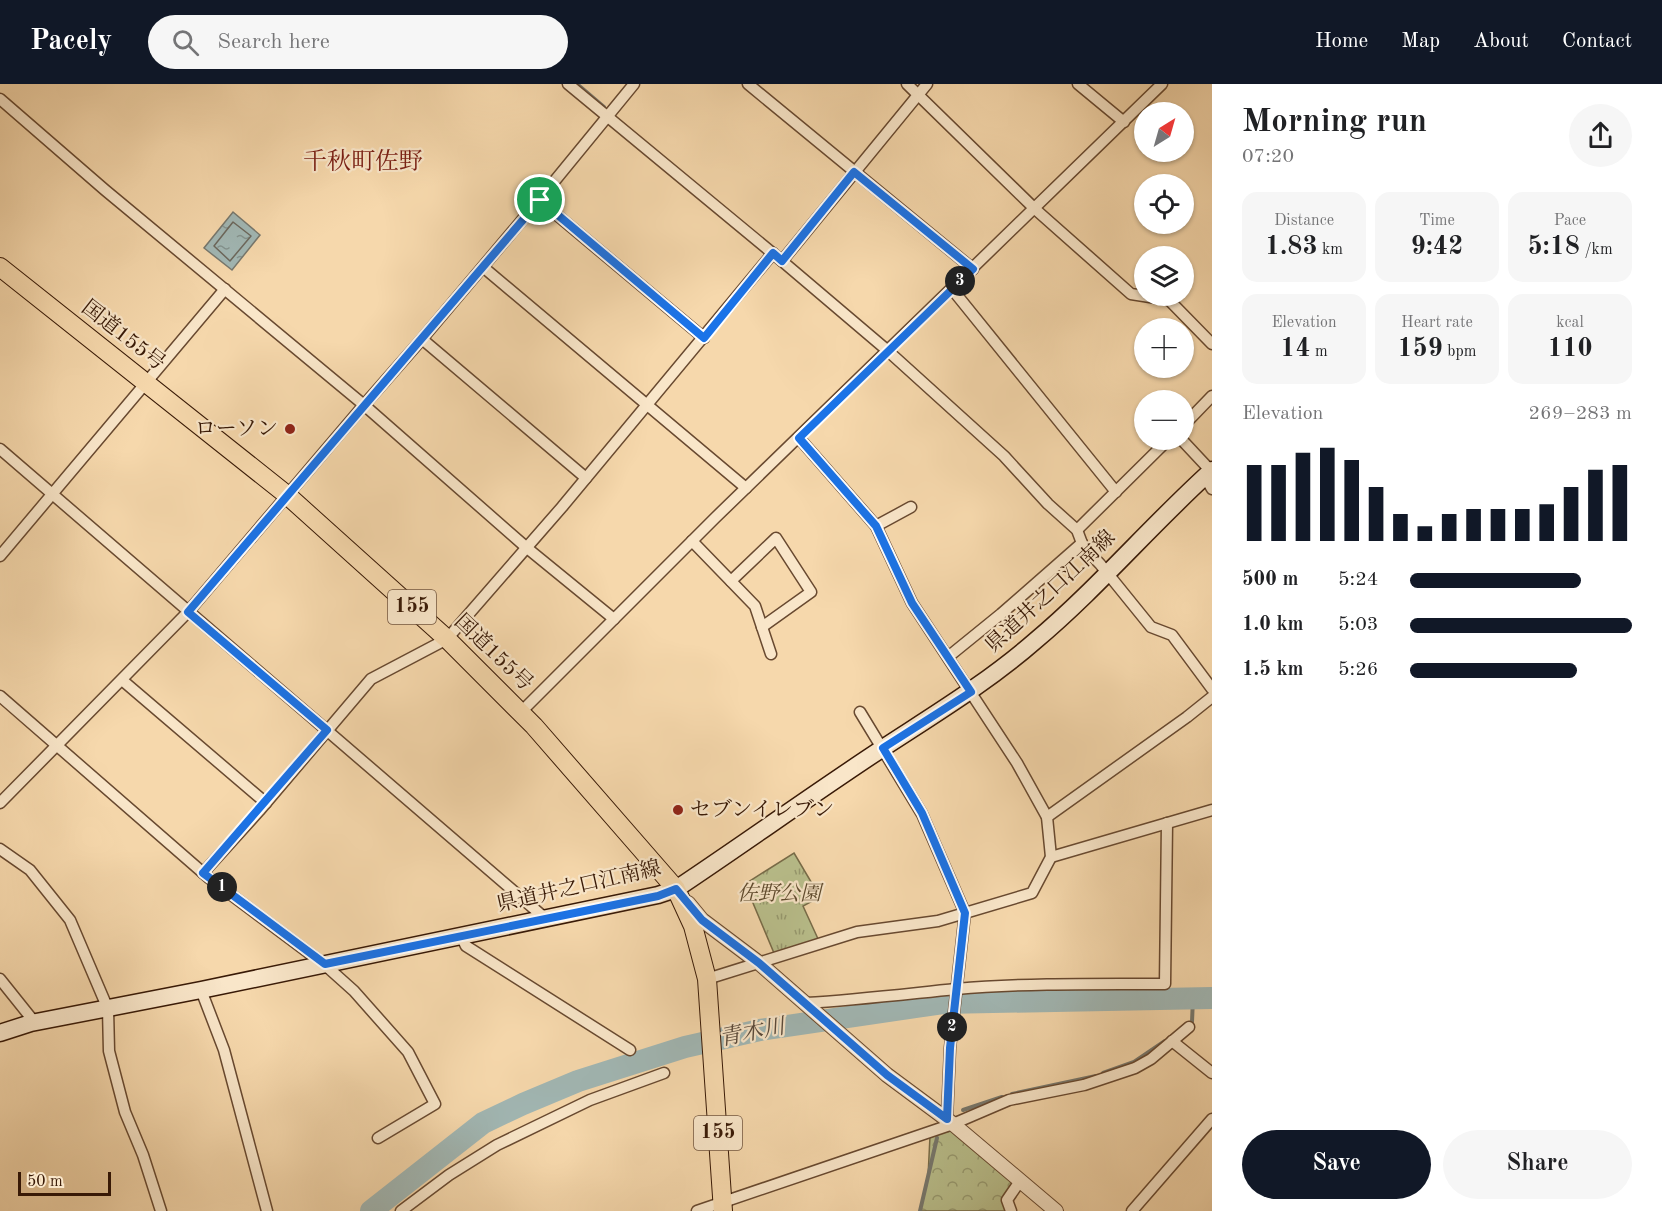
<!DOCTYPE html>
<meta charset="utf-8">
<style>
body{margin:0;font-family:"Old Standard TT","Noto Serif JP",serif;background:#f6f6f6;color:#202124;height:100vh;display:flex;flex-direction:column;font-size:22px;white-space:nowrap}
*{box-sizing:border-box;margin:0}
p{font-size:20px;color:#757577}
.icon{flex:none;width:33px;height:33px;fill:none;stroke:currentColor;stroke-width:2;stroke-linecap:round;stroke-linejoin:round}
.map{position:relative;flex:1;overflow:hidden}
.drawer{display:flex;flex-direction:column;background:#fff;width:450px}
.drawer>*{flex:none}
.needle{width:39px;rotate:37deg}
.fabs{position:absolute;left:1134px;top:18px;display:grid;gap:12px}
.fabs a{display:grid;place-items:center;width:60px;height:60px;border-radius:50%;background:#fff;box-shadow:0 2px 4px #0004;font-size:30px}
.scale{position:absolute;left:18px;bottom:15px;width:93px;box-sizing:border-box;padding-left:6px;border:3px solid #381906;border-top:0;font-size:16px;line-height:21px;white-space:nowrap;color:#381906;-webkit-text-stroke:4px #f9e6c9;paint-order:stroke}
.pin{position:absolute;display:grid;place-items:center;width:51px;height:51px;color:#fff;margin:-26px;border:3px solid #fff;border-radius:50%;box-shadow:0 2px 6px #0007}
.km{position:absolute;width:30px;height:30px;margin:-15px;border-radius:50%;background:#222;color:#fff;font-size:16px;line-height:30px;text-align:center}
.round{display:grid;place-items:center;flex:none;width:63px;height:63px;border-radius:32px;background:#f6f6f6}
.summary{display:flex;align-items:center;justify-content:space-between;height:102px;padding:0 30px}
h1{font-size:33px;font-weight:800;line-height:45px}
.metrics{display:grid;grid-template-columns:repeat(3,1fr);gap:9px;height:102px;padding:6px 30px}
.metrics div{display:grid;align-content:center;border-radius:15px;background:#f6f6f6;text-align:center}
.metrics b{font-size:26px;font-weight:800}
.metrics small{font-size:16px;font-weight:400}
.metrics p{font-size:16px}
.chart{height:168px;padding:12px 30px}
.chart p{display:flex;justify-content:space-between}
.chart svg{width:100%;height:108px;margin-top:6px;stroke:#111827;stroke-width:6}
.action{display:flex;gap:12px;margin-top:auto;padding:12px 30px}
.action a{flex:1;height:69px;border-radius:36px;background:#111827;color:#fff;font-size:24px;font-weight:800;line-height:69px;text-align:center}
.action a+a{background:#f6f6f6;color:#202124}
ul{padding:0 30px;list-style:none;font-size:20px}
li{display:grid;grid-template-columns:96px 72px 1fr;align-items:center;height:45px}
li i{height:15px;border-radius:8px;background:#111827}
header{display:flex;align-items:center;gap:36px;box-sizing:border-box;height:84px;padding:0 30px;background:#111827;color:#fff}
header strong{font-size:28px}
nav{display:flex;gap:33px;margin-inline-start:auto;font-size:21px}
.search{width:420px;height:54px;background:#f6f6f6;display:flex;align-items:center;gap:15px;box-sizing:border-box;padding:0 21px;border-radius:33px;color:#757577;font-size:22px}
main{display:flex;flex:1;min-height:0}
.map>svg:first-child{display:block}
.grass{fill:url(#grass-tufts);stroke:#786c49;stroke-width:1.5}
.forest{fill:url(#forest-crowns);stroke:#786c49;stroke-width:1.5}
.water{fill:url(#water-ripples);stroke:#77786e;stroke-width:1.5}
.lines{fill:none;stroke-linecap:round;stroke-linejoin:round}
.shore{stroke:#6c685d;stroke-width:1.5}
.stream{stroke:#77786e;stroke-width:4}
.river{stroke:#a1b7b4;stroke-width:22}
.minor-casing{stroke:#684930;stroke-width:13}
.tertiary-casing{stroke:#684930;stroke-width:16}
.secondary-casing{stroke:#381906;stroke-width:19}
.trunk-casing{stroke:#381906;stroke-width:20}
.minor{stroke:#f9e6c9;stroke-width:10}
.tertiary{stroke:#f9e6c9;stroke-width:14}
.secondary{stroke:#f9e6c9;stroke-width:16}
.trunk{stroke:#f6d8ac;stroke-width:18}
.route-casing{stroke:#fff;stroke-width:12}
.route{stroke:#1a73e8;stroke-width:8}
.poi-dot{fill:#8f2418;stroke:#f9e6c9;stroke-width:2}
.labels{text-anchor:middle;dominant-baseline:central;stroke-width:4.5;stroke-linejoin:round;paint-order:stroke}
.shield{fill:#f9e6c9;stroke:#725640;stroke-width:1.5}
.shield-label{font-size:20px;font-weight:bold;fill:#381906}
.street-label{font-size:21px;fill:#381906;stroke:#f9e6c9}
.poi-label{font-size:21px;fill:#381906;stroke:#f9e6c9;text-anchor:end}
.park-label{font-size:21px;font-style:italic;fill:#5f4b2e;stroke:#f9e6c9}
.water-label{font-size:22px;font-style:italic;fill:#58483a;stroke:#f9e6c9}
.quarter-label{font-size:24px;fill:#7a1f14;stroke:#f9e6c9}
</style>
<header>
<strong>Pacely</strong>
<div class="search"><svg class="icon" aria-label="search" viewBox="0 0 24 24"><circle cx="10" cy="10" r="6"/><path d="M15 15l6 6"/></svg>Search here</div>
<nav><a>Home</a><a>Map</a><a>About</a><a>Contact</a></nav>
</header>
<main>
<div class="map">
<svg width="1212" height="1127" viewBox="0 0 1212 1127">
<defs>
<pattern id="grass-tufts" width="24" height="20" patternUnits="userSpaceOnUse" patternTransform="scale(1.5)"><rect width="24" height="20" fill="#b9bf8c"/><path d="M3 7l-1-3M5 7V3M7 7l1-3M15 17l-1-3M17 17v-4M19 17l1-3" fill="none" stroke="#979a70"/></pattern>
<pattern id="forest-crowns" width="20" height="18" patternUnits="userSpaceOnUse" patternTransform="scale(1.5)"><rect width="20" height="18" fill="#b9bf8c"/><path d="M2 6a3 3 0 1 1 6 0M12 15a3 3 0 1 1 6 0" fill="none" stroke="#979a70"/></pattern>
<pattern id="water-ripples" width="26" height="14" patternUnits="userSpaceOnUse" patternTransform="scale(1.5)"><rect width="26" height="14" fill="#a1b7b4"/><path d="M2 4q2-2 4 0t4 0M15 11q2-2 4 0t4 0" fill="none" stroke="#849490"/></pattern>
</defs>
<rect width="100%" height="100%" fill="#f6d8ac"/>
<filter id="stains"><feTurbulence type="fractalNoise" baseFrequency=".00333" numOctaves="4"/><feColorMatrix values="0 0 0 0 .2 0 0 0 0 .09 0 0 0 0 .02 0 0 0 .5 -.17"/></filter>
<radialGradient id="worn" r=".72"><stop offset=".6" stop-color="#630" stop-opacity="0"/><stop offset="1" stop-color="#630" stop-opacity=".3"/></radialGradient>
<!-- grass -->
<polygon class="grass" points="794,769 820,813 803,822 819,857 774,869 745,800"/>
<!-- forest -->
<polygon class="forest" points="947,1035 1020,1097 1007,1116 1011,1127 920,1127 928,1093 930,1052"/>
<!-- water -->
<polygon class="water" points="233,128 260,151 232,186 204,164"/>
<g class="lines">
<!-- shore -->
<polygon class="shore" points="233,138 251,152 230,177 214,162"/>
<!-- stream -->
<g class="stream">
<polyline points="577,0 604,23"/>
<polyline points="1188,941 1192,938 1193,914"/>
<polyline points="1103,989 1134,978 1165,957"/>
<polyline points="1012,1010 1096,992"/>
<polyline points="963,1026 1002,1013"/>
<polyline points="920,1127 937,1054"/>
</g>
<!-- river -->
<polyline class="river" points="371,1127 483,1039 523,1020 578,997 685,963 760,946 943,919 1212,914"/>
<!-- minor casing -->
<g class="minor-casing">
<g id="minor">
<polyline points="568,0 782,177 888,267 1004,372 1048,420 1077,446 1083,462 1100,480 1151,543 1172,551 1212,605"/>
<polyline points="748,0 973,185"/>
<polyline points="907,0 1035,125 1131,210 1169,216 1212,260"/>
<polyline points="1078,0 1124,38"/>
<polyline points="0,15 105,106 364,321 527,464 614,535"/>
<polyline points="539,116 704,254"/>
<polyline points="782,177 927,0"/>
<polyline points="483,183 746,404"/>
<polyline points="952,205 1116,408"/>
<polyline points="422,255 586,394"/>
<polyline points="1184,341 1212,312"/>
<polyline points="1182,356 1211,387"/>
<polyline points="0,365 546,835"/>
<polyline points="1205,393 1212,405"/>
<polyline points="876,442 911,423"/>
<polyline points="1077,446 1168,356"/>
<polyline points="692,457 755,522 771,570"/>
<polyline points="0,472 225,205"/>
<polyline points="731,497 776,454 811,508 762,543"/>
<polyline points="948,573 1001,530 1082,459"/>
<polyline points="122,596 266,719"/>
<polyline points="0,612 209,794 325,881 354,907 408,968 435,1020 378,1054"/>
<polyline points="521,628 715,434 1162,0"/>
<polyline points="860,628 922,730 965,829 950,964 947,1035"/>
<polyline points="0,719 188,528 364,321 422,255 539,116 634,0"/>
<polyline points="1047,733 1187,633 1212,613"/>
<polyline points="0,765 30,786 70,836 108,925 109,967 125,1028 143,1071 161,1127"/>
<polyline points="1051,773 1212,726"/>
<polyline points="203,789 259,727 371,595 447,555 562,423 773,169"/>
<polyline points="461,852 466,862 630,966"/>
<polyline points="0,895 32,935 31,939"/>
<polyline points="707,895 857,848 938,837 1032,809 1051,773 1047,733 1017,679 912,519 876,442 799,354"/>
<polyline points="201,906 224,966 267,1127"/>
<path d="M806,919C856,916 906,910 956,905C1025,899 1095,900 1165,900L1167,739"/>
<polyline points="1172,957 1212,989"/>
<polyline points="401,1127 449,1091 497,1061 590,1016 664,989"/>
<polyline points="697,1127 953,1040 1009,1016 1084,1001 1135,984 1151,975 1189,943"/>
<polyline points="1011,1127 1007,1116 1020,1097"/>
<polyline points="1132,1127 1212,1035"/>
</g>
</g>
<!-- tertiary casing -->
<g class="tertiary-casing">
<polyline id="tertiary" points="688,819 702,836 759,879 887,991 953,1040 1056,1127"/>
</g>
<!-- secondary casing -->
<g class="secondary-casing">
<path id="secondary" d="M0,949L31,939L201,906L658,811L676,805C745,759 813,710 883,664C935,630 988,598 1035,557C1098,504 1151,441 1212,386"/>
</g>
<!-- trunk casing -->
<g class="trunk-casing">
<polyline id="trunk" points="0,183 287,411 447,555 534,642 676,805 693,842 707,895 723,1127"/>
</g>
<!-- minor -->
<use href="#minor" class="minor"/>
<!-- tertiary -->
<use href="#tertiary" class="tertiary"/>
<!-- secondary -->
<use href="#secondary" class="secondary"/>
<!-- trunk -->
<use href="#trunk" class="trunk"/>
</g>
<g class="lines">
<!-- route casing -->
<g class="route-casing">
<polygon id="route" points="854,88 973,185 799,354 876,442 912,519 971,608 883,664 922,729 965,829 950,964 947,1035 887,991 759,879 702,836 676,805 658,812 325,880 203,789 327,646 188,528 540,116 704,254 773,169 782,177"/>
</g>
<!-- route -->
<use href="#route" class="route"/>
</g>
<!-- markers -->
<g class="poi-dot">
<circle cx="290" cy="345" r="6"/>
<circle cx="678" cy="726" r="6"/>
</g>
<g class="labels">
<!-- shield labels -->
<g class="shield">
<rect x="388" y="506" width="48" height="34" rx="4.5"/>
<rect x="694" y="1032" width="48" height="34" rx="4.5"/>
</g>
<g class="shield-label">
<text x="412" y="523">155</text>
<text x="718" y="1049">155</text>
</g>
<!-- street labels -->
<g class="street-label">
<text transform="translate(123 252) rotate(38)">国道155号</text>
<text transform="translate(1051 508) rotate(-43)">県道井之口江南線</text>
<text transform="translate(493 569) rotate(44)">国道155号</text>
<text transform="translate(579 803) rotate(-13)">県道井之口江南線</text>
</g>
<!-- poi labels -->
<g class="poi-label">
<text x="278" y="345">ローソン</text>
<text x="690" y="726" text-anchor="start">セブンイレブン</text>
</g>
<!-- park labels -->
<g class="park-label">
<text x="779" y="810">佐野公園</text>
</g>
<!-- water labels -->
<g class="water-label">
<text transform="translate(752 949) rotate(-11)">青木川</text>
</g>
<!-- quarter labels -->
<g class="quarter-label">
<text x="363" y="79">千秋町佐野</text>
</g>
</g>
<rect width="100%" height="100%" filter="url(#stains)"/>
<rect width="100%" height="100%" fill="url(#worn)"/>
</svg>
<div class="fabs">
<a><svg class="needle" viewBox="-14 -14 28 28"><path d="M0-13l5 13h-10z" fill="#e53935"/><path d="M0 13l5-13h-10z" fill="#757577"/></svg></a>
<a><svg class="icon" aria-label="locate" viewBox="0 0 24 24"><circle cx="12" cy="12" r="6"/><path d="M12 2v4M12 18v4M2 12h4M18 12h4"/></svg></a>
<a><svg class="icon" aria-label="layers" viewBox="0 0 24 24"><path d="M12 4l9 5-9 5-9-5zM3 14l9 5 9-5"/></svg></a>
<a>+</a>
<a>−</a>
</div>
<div class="scale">50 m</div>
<div class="pin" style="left:540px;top:116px;background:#1e9e55"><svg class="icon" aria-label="arrive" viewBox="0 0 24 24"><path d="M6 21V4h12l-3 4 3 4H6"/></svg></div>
<b class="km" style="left:222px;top:803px">1</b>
<b class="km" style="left:952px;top:943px">2</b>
<b class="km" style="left:960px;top:197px">3</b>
</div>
<section class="drawer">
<div class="summary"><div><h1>Morning run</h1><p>07:20</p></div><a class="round"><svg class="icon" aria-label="share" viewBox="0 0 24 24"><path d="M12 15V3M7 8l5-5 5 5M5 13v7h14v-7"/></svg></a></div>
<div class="metrics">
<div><p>Distance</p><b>1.83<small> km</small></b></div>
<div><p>Time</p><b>9:42</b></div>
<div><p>Pace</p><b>5:18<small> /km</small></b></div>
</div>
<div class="metrics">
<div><p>Elevation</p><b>14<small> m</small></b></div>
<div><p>Heart rate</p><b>159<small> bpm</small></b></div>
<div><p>kcal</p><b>110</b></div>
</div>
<div class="chart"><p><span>Elevation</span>269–283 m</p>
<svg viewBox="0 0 160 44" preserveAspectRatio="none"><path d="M5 44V13M15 44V13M25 44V8M35 44V6M45 44V11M55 44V22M65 44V33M75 44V38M85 44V33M95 44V31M105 44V31M115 44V31M125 44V29M135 44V22M145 44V15M155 44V13"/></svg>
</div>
<ul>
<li><b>500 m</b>5:24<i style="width:77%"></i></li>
<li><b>1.0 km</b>5:03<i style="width:100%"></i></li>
<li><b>1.5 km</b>5:26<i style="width:75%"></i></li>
</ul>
<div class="action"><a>Save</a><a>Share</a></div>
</section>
</main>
